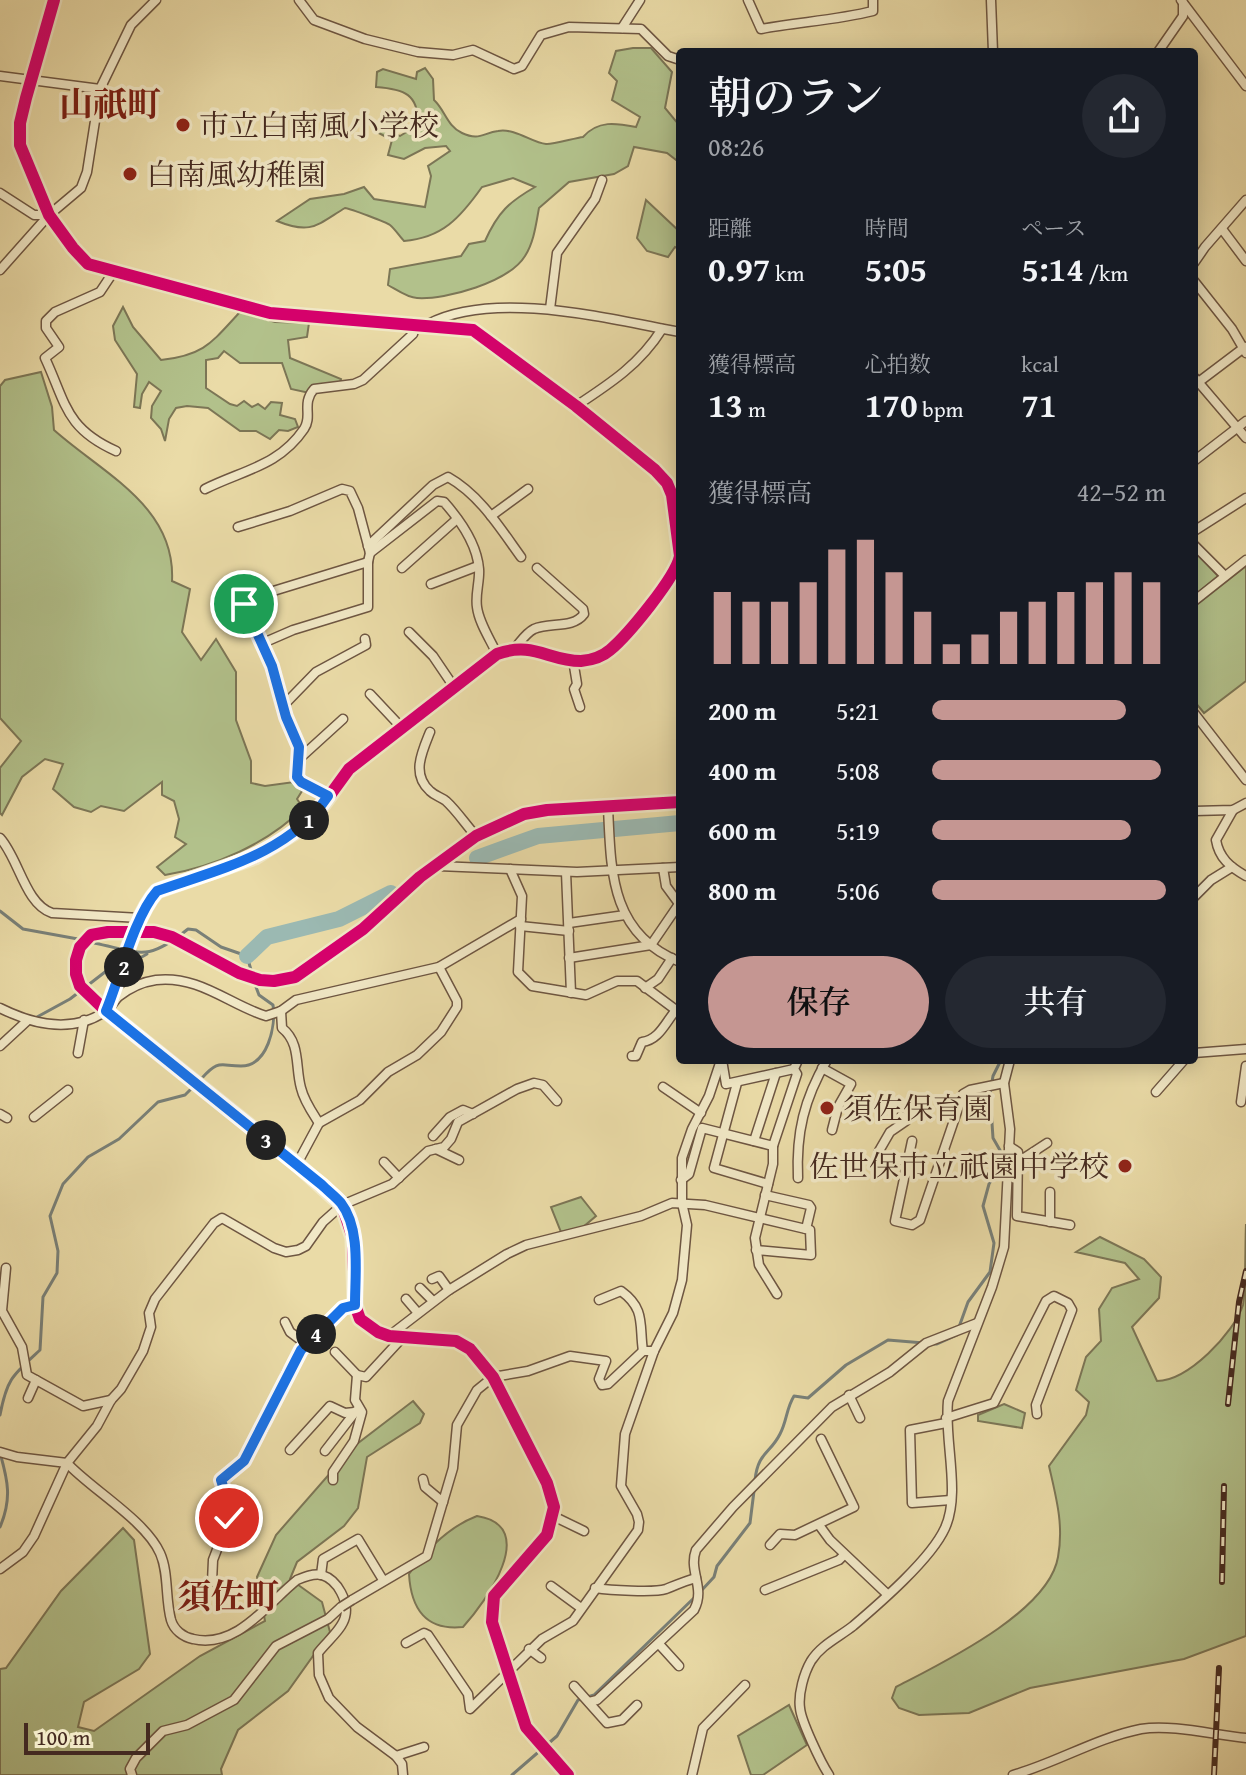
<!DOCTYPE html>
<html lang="ja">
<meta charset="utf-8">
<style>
body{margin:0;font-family:"Gentium Book Plus","Noto Serif JP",serif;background:#242831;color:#f1f3f6;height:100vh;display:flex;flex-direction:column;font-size:30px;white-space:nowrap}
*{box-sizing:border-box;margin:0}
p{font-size:26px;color:#9ea1a6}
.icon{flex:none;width:44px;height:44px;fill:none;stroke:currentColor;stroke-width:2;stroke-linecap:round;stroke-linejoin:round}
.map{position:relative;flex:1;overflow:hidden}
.details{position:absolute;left:676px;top:48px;width:522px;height:1016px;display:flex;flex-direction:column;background:#171b24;border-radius:8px;box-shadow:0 4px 20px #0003}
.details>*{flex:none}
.scale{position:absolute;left:24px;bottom:20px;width:126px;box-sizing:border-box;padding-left:8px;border:4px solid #452a20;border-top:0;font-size:22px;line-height:28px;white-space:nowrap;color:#452a20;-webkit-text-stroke:6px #f1e8c6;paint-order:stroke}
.pin{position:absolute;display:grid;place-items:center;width:68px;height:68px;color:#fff;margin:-34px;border:4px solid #fff;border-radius:50%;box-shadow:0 2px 8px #0007}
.km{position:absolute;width:40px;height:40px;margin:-20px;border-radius:50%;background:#222;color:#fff;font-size:22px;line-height:40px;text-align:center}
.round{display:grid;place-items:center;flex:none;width:84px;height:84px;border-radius:42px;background:#242831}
.headline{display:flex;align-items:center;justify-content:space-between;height:136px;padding:0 32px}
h1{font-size:44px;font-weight:600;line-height:60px}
.metrics{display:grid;grid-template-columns:repeat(3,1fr);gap:12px;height:136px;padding:8px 32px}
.metrics div{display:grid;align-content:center}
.metrics b{font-size:34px;font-weight:600}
.metrics small{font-size:22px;font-weight:400}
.metrics p{font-size:22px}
.chart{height:224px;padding:16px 32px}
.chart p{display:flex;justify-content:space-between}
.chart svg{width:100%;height:144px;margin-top:8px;stroke:#c59692;stroke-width:6}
.action{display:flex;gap:16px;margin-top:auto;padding:16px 32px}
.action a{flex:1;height:92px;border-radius:48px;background:#c59692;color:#111;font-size:32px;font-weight:600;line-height:92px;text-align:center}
.action a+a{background:#242831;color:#f1f3f6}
ul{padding:0 32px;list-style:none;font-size:26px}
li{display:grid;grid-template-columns:128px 96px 1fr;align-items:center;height:60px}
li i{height:20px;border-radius:10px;background:#c59692}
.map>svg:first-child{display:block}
.green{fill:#b2c18b;stroke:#7c7656;stroke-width:2}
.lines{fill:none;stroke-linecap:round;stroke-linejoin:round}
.stream{stroke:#798078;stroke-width:3}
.river{stroke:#9bb9b2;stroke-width:16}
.minor-casing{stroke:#6e5642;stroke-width:11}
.minor{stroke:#f1e8c6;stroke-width:8}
.rail-casing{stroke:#452a20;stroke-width:6}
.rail{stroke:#f1e8c6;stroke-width:3;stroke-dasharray:9;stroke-linecap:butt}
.minor-bridge-casing{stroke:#6e5642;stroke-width:11;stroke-linecap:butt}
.minor-bridge{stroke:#f1e8c6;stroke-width:8}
.cycleway-casing{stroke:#f1e8c6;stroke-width:17}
.cycleway{stroke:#d6006c;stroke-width:12}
.route-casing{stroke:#fff;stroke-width:16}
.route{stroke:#1a73e8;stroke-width:10}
.poi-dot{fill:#8f2418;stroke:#f1e8c6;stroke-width:3}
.labels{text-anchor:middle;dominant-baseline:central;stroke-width:7;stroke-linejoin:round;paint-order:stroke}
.poi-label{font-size:30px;fill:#452a20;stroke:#f1e8c6;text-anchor:start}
.quarter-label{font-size:34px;font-weight:bold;fill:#7a1f14;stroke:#f1e8c6}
</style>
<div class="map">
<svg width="1246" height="1775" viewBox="0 0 1246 1775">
<rect width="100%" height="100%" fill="#eadba7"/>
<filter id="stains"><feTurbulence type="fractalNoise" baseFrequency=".0025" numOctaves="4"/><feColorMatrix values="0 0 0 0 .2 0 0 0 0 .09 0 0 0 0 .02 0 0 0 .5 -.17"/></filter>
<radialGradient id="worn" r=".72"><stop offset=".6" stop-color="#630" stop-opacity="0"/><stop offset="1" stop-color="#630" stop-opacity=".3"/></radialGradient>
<!-- green -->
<g class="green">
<path d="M633,48H651L672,72L665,108L680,126V163L667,153L634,147L628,166L614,174L569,182L539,208C536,224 534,242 525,256C509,282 446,300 417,298C408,298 397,290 388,285L390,269L461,256L469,244L485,241C498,212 509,202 535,187L513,178L482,187C460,218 442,238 404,241C400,237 395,229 390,225C386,222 351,209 345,208C317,225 311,235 277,221L310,199L344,194L364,187L374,199L425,207L431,176L428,166L450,151L446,146L425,148L404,159L388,155L392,140L375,131L374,126L400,136L418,125C419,94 404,89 376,87L377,72L383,69L416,79L417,72L425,68L433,79L434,100C445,110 447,126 462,133C479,141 483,133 498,131C516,128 532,143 546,144C551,145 575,138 583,137C598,120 616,123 636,127L640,117L612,100L617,81L609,73L616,51Z"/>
<polygon points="646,200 680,232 680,249 675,247 668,257 647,251 637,238"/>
<path d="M123,307L133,327L161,360C205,355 212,342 240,312L275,322L309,323L307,337L288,340L290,358L341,379L340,383L314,394L291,389L282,363H240L224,351L218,358L206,360V388L230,404L237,406L244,401L252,407L258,404L265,409L271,402L282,403L280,415L295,419L298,427L288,431L279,430L270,439L256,431H240L208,408L187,406L176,408L169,419L165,441L161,429L151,418L152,406L161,391L149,382L142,394L140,408L134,407L137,374L115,340L113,326Z"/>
<path d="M41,372L52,407L54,430C102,473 176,506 172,581L190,589L182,632L201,660L216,639L236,672V720L251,761V783L265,786L294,782L302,791L297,799L303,808C269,843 214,867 165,875L157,867L186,844L175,837L179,819L174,801L162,795V782L124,811L101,806L91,812L74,807L53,789L63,764L45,759L22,777L2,815L0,813V768L21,741L0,718V386L5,380Z"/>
<polygon points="1194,550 1218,576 1195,595 1194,593"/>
<polygon points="1246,566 1246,681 1204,713 1194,701 1194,607"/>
<polygon points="581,1197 596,1216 583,1227 561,1232 551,1207"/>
<path d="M1246,1224V1636L1184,1659L1030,1688L969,1713L919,1715L899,1708L892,1698L896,1687C942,1663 1049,1612 1058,1557C1064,1525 1056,1497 1049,1466L1086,1415L1089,1402L1076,1390L1086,1357L1101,1341L1099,1309L1112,1288L1139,1279L1125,1263L1076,1252L1100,1237L1144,1259L1161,1277L1159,1298L1132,1327L1157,1381C1188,1381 1234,1333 1243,1305C1246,1287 1245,1245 1246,1224Z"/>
<polygon points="413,1401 424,1414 420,1423 367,1457 358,1508 344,1526 297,1562 290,1579 322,1602 330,1632 288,1691 238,1730 221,1769 222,1775 0,1775 0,1669 6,1668 61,1591 123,1528 134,1540 150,1654 139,1669 84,1702 78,1727 94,1731 200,1656 265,1621 257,1577 276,1535 353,1447"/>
<polygon points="1004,1404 1025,1413 1022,1428 978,1421 978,1415"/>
<path d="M477,1516C541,1526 485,1603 463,1627C426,1631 411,1609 409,1574C427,1549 448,1527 477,1516Z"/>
<polygon points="789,1705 807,1745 763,1775 751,1775 738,1736"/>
</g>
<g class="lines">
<!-- stream -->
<g class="stream">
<polyline points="0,911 23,929 78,939"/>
<path d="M94,943C142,953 147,962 188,929L196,930L221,947L247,956L251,970"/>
<polyline points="126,966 147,954"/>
<polyline points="37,1017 70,999 105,972 119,968"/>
<path d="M202,1078C219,1059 220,1066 241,1066C268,1066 276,1026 273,1005L259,995L256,987"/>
<polyline points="959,1327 968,1302 990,1272 994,1243 983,1206 989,1184 1001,1164 1001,1152 993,1138 990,1093 993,1076 1001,1060"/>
<polyline points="932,1344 937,1344 957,1335"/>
<path d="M0,1415C7,1378 13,1375 40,1350L43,1297L57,1273L58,1251L50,1216L63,1184L88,1157L119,1139L158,1102L185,1095L191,1089"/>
<path d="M755,1480C758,1452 770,1454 780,1434C787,1421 786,1409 794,1396L808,1398L846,1365L888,1340L924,1343"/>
<path d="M0,1527C12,1499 8,1481 0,1453"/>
<polyline points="701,1591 714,1577 717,1566 750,1523 754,1491"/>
<polyline points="512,1775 557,1736 578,1700 594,1695 696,1596"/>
</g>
<!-- river -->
<g class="river">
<polyline points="477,858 538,836 680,823"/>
<polyline points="247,956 267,937 339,919 391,893"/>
</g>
<!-- minor casing -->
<g class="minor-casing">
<g id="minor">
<path d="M54,0L26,98L20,123V145L49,215L73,248L88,264L270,313L473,330L576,406L655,470L667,483L672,495L680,556C676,577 628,635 610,650C602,657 592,660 581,661C548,661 534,641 497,654L349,769L317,813L297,831L255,857L157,891L146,903L139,921"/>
<polyline points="299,0 314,20 365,39 418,52 453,55 473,50 514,69 522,66 541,35 569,27 641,29 668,56 680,60"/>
<path d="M748,0L761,29C799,22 837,20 873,11V0"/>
<polyline points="991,0 993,52"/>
<polyline points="1181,0 1246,86"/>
<polyline points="622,28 640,0"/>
<polyline points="1158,52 1183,16 1183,3"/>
<polyline points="0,76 100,89"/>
<polyline points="0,193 34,215 49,215"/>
<polyline points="1222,229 1246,261"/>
<polyline points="1194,263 1205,247 1246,200"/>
<polyline points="0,270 49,215 81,188 87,172 100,89 131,25 156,0"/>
<path d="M114,271L100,292L55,312L46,321V328L59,347L45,358C66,403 65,428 116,451"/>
<polyline points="1194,281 1232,329 1246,353"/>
<polyline points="550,309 557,253 595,199 602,180"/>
<path d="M428,324C494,289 609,319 680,332"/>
<polyline points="1194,377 1246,438"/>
<polyline points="1196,384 1245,347"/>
<path d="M576,406C611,383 640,364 662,329"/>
<polyline points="1194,461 1246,421"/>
<path d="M205,489C243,470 279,466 304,429C313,416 301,404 314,389L354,384L363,380L413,334L416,324"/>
<polyline points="491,516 528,489"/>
<polyline points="238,527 290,511 342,489 350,491 358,508 370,553 368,562 368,607 293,630 263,643"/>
<polyline points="1194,531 1246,498"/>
<polyline points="1194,545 1225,576"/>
<path d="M368,546L433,485L448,477C480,495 500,528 521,557"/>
<path d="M370,553L437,501L444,502C460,520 477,544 479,569C480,581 475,594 477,607C479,623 490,639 497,654"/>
<polyline points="402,568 457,519"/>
<polyline points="431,584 478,566"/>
<polyline points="1194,601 1246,560"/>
<polyline points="409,632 433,656 454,687"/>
<path d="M515,648C521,641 526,633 534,629C550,622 573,629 584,614L583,609L537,568"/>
<polyline points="573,660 577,684 574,689 580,707"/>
<polyline points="370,694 401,727"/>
<polyline points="283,706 316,672 366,645 365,639"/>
<polyline points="1194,713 1246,780"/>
<path d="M430,732C422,752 411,774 430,791C435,796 441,797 446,801C457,811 466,825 476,836"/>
<polyline points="299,759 343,719"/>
<polyline points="328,796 305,784 297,777 299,747 286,717 272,666 244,604 257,596 368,562"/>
<path d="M608,807C611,871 610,934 680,962"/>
<path d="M1233,810L1216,840C1219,858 1230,867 1246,876"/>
<polyline points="1194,811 1233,810 1246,803"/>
<path d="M0,838C19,859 25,904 52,913L140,918"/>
<polyline points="438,866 577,872 680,867"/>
<polyline points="663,868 666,886 680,905"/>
<polyline points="510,869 522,896 518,972 532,986 586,995 617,981 637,981 680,1013"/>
<polyline points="566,872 571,993"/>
<polyline points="1194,897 1211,880 1232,867"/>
<polyline points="569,923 625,915"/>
<polyline points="520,926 569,931"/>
<polyline points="569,958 651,945 679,904"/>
<polyline points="645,988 658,979 672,958"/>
<polyline points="110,1003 121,974"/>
<path d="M0,1008C32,1024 72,1034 106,1011C111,1008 114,1001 118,997C129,988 142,982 156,980C199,975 230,1005 266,1016L281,1011L296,1000L439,967L521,919"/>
<path d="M281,1011L282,1028C301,1043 295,1067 301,1088C304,1101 312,1112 319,1123"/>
<polyline points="0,1046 27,1021"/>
<polyline points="78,1053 84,1020"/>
<polyline points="1194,1053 1246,1049"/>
<path d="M632,1056H636L642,1042C659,1040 665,1023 676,1010"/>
<polyline points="722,1060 726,1084 794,1069"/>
<polyline points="822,1068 851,1084 838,1107 832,1130"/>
<polyline points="737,1083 714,1168 768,1184"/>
<polyline points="663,1087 701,1113"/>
<polyline points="1156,1092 1184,1060"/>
<polyline points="1241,1102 1246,1066"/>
<polyline points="0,1114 7,1118"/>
<polyline points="901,1116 906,1118 906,1121 890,1132 879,1151 881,1155 907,1162"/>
<polyline points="34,1117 68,1090"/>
<polyline points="433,1136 450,1117 463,1110 473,1114"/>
<polyline points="754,1141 776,1073"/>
<polyline points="912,1141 895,1221 912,1225 920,1220 963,1094 970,1090 1004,1083"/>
<polyline points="1009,1146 1018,1152 1017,1216 1070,1225"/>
<polyline points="436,1149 459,1160"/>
<polyline points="384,1162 399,1178"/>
<polyline points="1018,1162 1047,1143"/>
<polyline points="297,1164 319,1123 360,1100 388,1072 417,1055 441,1032 457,1007 457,1001 439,967"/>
<path d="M798,1178C796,1133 804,1099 827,1060"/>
<polyline points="681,1180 689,1174 702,1128 773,1146"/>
<polyline points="765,1195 809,1205 811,1208 806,1229"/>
<polyline points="1050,1222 1050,1192"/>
<polyline points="6,1268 2,1311 22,1347 27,1375 83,1406 111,1400"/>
<polyline points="432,1279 439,1276 449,1290"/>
<polyline points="420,1288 433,1301"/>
<polyline points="777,1294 759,1265 755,1238 773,1164 773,1146 797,1074 794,1069 798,1060"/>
<polyline points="406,1299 418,1313"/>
<path d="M599,1300L621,1291C646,1309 639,1325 643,1351"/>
<polyline points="285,1322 290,1332 306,1344"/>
<polyline points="389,1336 449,1290 507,1254 526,1245 641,1216 672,1203 705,1205 810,1230 811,1255 756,1250"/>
<polyline points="335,1352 357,1375 366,1377 402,1338"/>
<polyline points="849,1395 860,1418"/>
<polyline points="28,1398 36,1380"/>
<polyline points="946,1418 994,1403 1046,1301 1054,1296 1068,1303 1072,1310 1036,1405 1037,1414"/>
<polyline points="946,1423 910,1430 912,1503 951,1500"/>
<polyline points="290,1450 330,1406 345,1413 355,1412"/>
<polyline points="325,1451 356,1411"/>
<path d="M0,1452L17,1457L67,1463C91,1489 145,1520 160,1553C169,1573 165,1598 171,1620C174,1630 183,1637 193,1639C237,1649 267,1604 297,1580C304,1577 313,1573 322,1575C338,1580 349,1602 345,1617C342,1630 325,1643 318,1653L319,1675L329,1698L357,1727L396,1756L402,1764L403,1775"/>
<polyline points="423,1479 425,1487 443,1502"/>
<polyline points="333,1480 333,1472 354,1441 362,1412 355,1400 357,1375"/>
<polyline points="229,1510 256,1527"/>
<polyline points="553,1516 584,1531"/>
<polyline points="819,1525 830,1540 887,1594"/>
<polyline points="770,1545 780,1534 795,1535 854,1507 821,1439"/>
<polyline points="0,1569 23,1552 34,1536 67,1463 97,1426 111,1400 121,1389 143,1351 151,1327 149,1313 155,1299 214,1223 222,1218 274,1248 286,1252 298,1250 306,1246 323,1222 342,1205 392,1184 428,1151 444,1147 451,1139 458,1122 517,1089 534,1083 543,1085 557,1101"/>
<polyline points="321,1575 323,1559 358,1539 383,1580"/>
<polyline points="212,1582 213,1560 229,1518 221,1480 244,1461 263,1429 286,1374 301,1350 343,1308 355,1305"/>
<polyline points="551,1586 581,1608"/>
<path d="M595,1588C609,1590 654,1593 666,1589C676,1585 685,1581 696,1578"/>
<polyline points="765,1590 839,1560 844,1555"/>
<polyline points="352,1600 427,1556 453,1468 457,1425 477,1390 493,1377 528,1371 570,1356 606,1361 599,1379 602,1385 608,1384 643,1351 654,1351"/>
<polyline points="406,1643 424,1633 428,1635 468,1694 470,1709 542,1639 573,1621 638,1530 639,1522 637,1514 621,1486 625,1434 654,1351 673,1313 682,1280 687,1225 682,1203 682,1158 692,1129 709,1096 721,1060"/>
<polyline points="659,1644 679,1666"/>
<polyline points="529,1649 541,1658"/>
<polyline points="574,1686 607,1723 622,1720 637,1705"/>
<path d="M589,1702L597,1700L694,1610C706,1588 688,1571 696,1550L733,1507L832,1407L890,1372L926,1343L977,1323"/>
<polyline points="396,1756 424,1747"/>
<polyline points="132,1775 130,1769 136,1758 163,1731 187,1725 234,1700 276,1646 328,1619 341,1607"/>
<polyline points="568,1775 526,1727 492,1622 494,1596 547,1535 554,1507 547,1483 493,1377 470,1349 456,1341 389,1336 378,1332 360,1319 355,1305 353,1238 342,1205 297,1164 106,1011 80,986 76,974 76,960 80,947 91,935 108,932 154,932 172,937 239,973 260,980 274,981 295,977 363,929 420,877 476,836 524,814 547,810 680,802"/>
<polyline points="692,1775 703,1728 745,1685"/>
<path d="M829,1775C821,1763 801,1721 800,1708C798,1694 804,1673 811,1661C821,1645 839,1637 853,1626C880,1603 931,1559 945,1528C961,1493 944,1441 948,1401L992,1287L1004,1247L1010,1129L1004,1083L1010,1060"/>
<path d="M1013,1775C1056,1763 1096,1738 1141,1729C1172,1724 1214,1735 1246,1738"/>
</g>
</g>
<!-- minor -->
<use href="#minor" class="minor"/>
<!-- rail casing -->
<g class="rail-casing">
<g id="rail">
<polyline points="1228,1404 1239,1302 1246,1271"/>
<polyline points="1222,1582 1224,1486"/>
<polyline points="1214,1775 1219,1668"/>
</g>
</g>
<!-- rail -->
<use href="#rail" class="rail"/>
<!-- minor-bridge casing -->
<g class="minor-bridge-casing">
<g id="minor-bridge">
<polyline points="121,974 139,921"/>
<polyline points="341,1607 352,1600"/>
</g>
</g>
<!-- minor-bridge -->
<use href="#minor-bridge" class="minor-bridge"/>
<!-- cycleway casing -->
<g class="cycleway-casing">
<g id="cycleway">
<path d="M54,0L26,98L20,123V145L49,215L73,248L88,264L270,313L473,330L576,406L655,470L667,483L672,495L680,556C676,577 628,635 610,650C602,657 592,660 581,661C548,661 534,641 497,654L349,769L317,813L297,831L255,857L157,891C134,916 120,977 106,1011"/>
<polyline points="568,1775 526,1727 492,1622 494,1596 547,1535 554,1507 547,1483 493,1377 470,1349 456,1341 389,1336 378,1332 360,1319 355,1305 353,1238 342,1205 297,1164 106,1011 80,986 76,974 76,960 80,947 91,935 108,932 154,932 172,937 239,973 260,980 274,981 295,977 363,929 420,877 476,836 524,814 547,810 680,802"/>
</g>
</g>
<!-- cycleway -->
<use href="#cycleway" class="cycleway"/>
</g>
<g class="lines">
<!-- route casing -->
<g class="route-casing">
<path id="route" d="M229,1518V1505L221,1480L244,1461L301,1350L343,1308L355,1305C355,1274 361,1229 341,1203C336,1197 328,1191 322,1185L106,1011C120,977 134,917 157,891C219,869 289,854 328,796L301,782L297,777L299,747L286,717L272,666L244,604"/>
</g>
<!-- route -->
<use href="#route" class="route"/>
</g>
<!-- markers -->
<g class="poi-dot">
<circle cx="183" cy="125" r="8"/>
<circle cx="130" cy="174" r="8"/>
<circle cx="827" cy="1108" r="8"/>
<circle cx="1125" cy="1166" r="8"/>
</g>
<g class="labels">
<!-- poi labels -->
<g class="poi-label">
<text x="199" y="125">市立白南風小学校</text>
<text x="146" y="174">白南風幼稚園</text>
<text x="843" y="1108">須佐保育園</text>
<text x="1109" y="1166" text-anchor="end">佐世保市立祇園中学校</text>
</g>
<!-- quarter labels -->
<g class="quarter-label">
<text x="110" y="103">山祇町</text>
<text x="228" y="1595">須佐町</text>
</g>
</g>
<rect width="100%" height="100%" filter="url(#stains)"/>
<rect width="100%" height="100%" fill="url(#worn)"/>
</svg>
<div class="scale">100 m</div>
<div class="pin" style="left:244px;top:604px;background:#1e9e55"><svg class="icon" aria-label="arrive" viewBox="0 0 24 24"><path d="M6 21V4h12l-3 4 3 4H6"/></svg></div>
<div class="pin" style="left:229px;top:1518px;background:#d93025"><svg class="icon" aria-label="check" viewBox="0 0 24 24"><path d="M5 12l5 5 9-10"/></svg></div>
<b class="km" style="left:309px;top:820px">1</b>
<b class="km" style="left:124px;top:967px">2</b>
<b class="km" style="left:266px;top:1140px">3</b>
<b class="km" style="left:316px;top:1334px">4</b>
<section class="details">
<div class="headline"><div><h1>朝のラン</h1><p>08:26</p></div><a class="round"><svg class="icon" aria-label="share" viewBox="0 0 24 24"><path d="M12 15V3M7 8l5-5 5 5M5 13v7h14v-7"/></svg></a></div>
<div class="metrics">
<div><p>距離</p><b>0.97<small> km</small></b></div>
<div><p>時間</p><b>5:05</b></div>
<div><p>ペース</p><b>5:14<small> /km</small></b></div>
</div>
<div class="metrics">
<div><p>獲得標高</p><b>13<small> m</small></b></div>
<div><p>心拍数</p><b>170<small> bpm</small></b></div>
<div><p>kcal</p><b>71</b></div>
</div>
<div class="chart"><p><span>獲得標高</span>42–52 m</p>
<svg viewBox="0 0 160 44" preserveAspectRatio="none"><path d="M5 44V22M15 44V25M25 44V25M35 44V19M45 44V9M55 44V6M65 44V16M75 44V28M85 44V38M95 44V35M105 44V28M115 44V25M125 44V22M135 44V19M145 44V16M155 44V19"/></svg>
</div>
<ul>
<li><b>200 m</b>5:21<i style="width:83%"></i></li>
<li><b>400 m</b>5:08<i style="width:98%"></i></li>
<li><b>600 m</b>5:19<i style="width:85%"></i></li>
<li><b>800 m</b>5:06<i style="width:100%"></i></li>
</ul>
<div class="action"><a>保存</a><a>共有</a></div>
</section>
</div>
